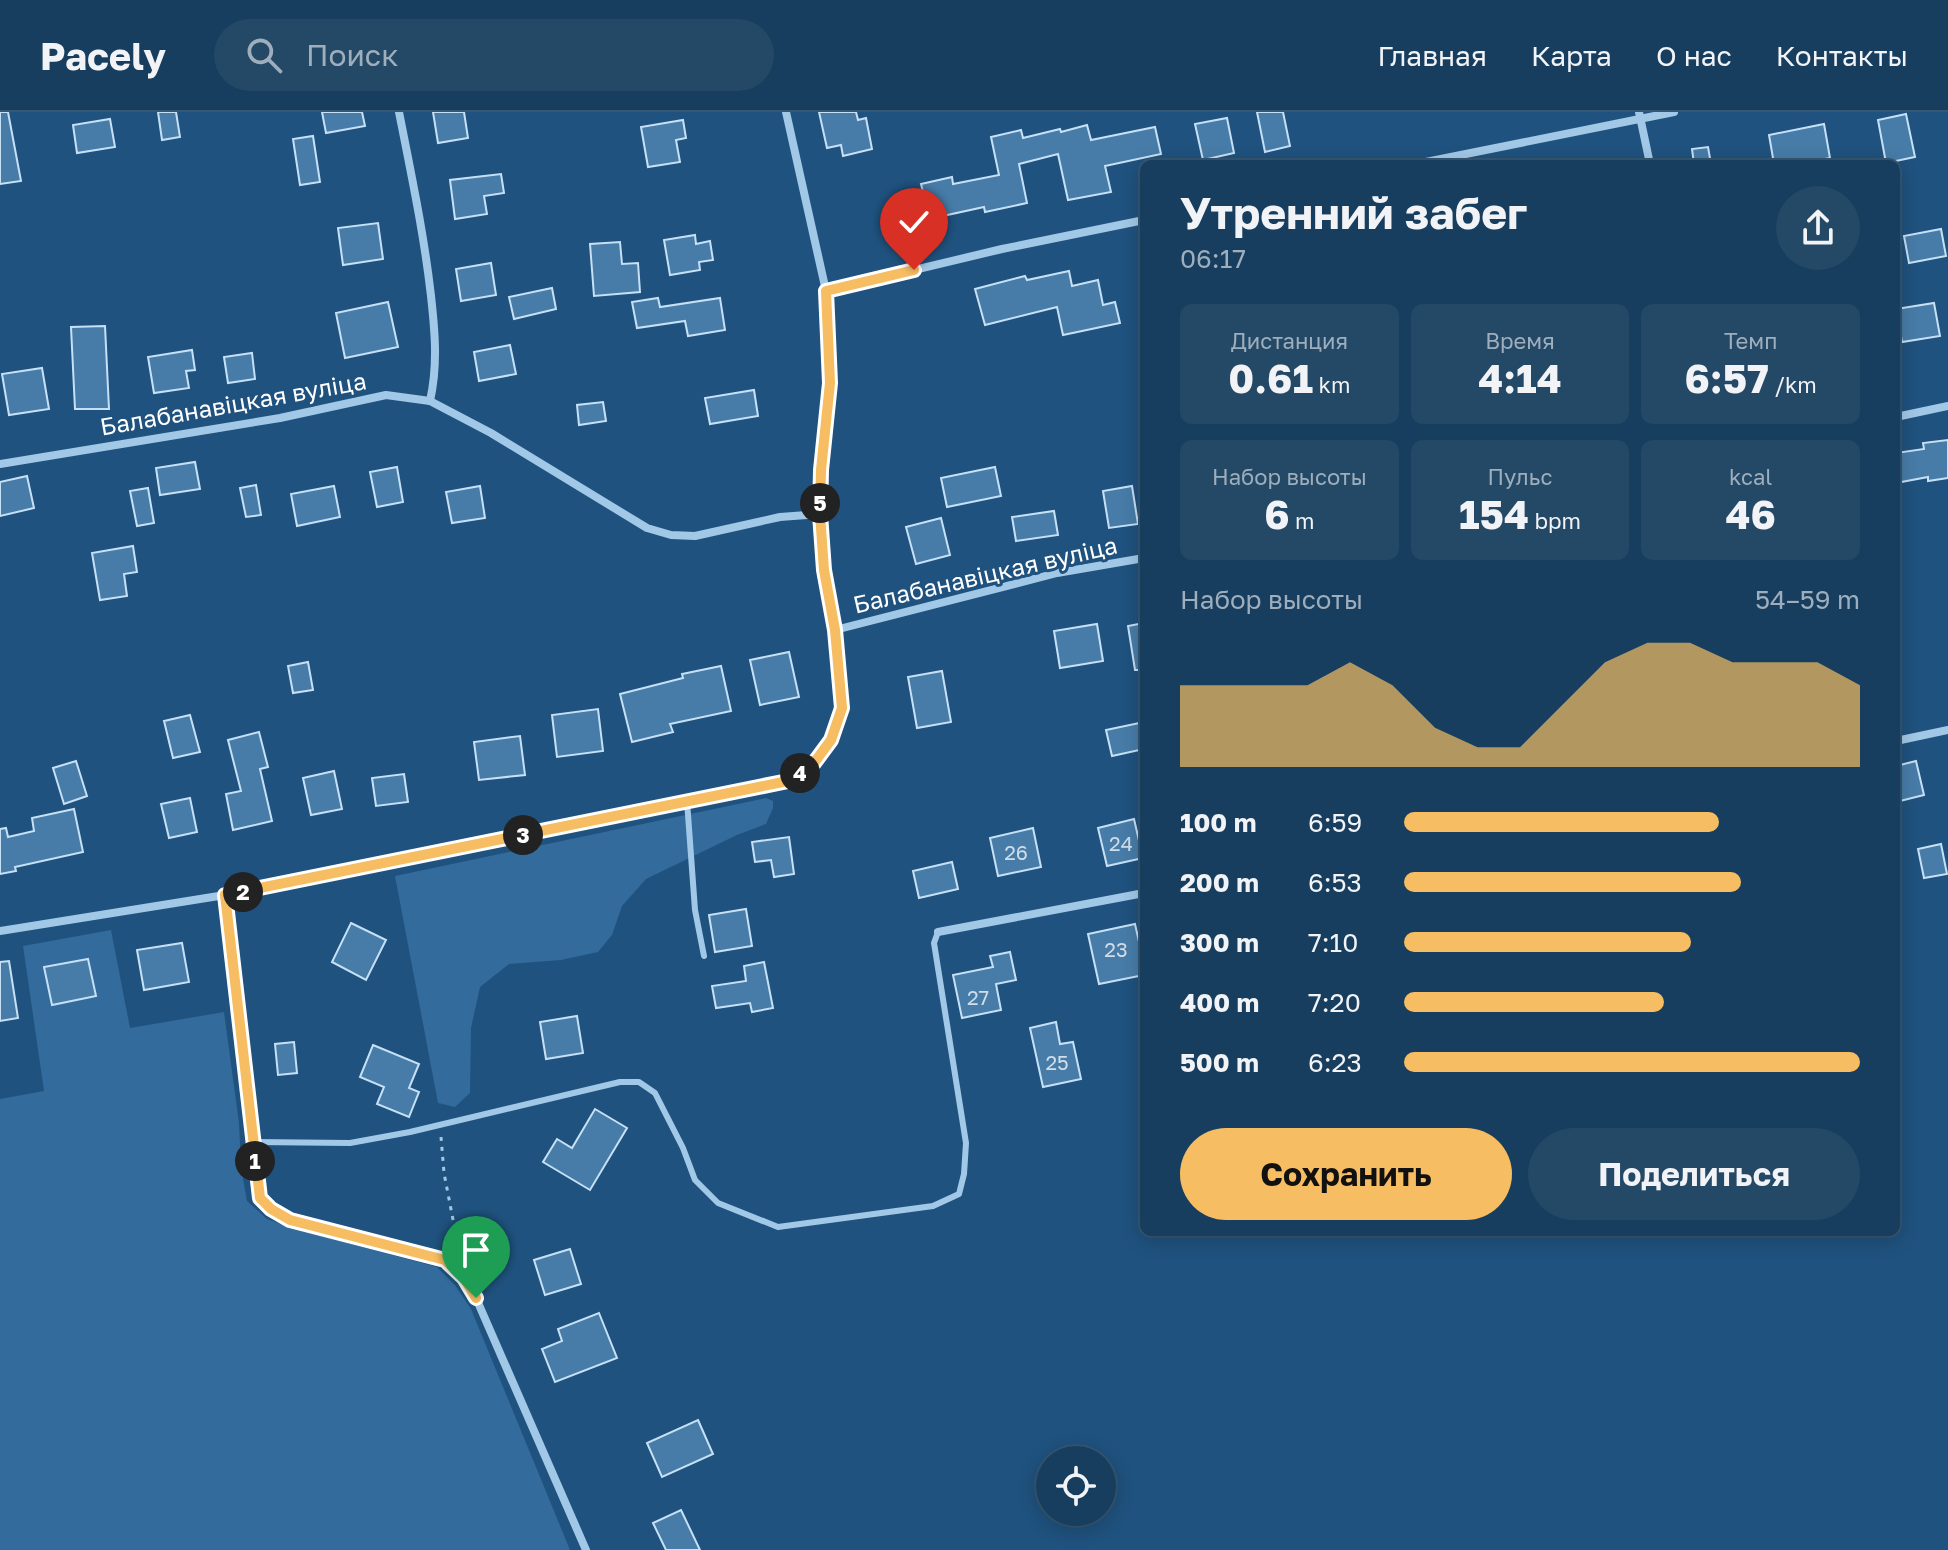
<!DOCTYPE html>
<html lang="ru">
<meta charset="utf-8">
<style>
body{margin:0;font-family:"Golos Text",sans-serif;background:#244967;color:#f1f3f6;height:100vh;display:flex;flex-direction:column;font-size:30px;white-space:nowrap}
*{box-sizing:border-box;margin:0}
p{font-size:26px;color:#9eaebc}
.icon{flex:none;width:44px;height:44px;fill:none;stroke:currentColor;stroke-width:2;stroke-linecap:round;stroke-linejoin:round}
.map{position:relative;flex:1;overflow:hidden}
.sheet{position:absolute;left:1140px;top:48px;width:760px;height:1076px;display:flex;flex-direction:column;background:#173e5e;border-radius:12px;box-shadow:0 4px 20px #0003,0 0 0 2px #365773}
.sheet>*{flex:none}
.buttons{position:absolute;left:1036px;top:1334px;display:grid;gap:16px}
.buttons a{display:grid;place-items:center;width:80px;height:80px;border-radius:50%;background:#173e5e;box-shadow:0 4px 20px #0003,0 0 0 2px #365773;font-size:40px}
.pin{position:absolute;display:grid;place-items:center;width:68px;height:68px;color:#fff;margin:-82px -34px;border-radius:50% 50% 50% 0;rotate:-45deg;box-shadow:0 0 8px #0007}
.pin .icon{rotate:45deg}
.km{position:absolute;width:40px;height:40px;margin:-20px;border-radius:50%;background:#222;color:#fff;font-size:22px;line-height:40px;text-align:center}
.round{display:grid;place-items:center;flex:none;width:84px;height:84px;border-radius:42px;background:#244967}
.headline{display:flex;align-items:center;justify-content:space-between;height:136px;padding:0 40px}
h1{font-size:44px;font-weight:700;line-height:60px}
.stats{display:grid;grid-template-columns:repeat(3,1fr);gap:12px;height:136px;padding:8px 40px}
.stats div{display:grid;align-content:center;border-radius:12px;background:#244967;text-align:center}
.stats b{font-size:40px;font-weight:700}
.stats small{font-size:22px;font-weight:400}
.stats p{font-size:22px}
.chart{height:224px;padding:16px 40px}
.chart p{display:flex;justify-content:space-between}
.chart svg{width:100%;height:144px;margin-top:8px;fill:#f6bd62;opacity:.7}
.button{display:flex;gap:16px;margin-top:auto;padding:16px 40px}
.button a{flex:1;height:92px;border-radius:48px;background:#f6bd62;color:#111;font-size:32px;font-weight:700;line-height:92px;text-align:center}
.button a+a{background:#244967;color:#f1f3f6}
ul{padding:0 40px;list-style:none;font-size:26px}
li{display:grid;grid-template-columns:128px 96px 1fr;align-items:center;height:60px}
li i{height:20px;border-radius:10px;background:#f6bd62}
header{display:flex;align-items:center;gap:48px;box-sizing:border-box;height:112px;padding:0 40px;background:#173e5e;border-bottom:2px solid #365773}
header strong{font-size:38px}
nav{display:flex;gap:44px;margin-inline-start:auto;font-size:28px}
.search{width:560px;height:72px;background:#244967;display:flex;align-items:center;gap:20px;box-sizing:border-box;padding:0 28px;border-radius:44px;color:#9eaebc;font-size:30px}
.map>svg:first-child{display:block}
.green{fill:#326b9c}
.building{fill:#477ca8;stroke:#c6e0f6;stroke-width:2}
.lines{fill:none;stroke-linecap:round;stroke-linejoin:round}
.path{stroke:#a2c8e7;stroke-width:3;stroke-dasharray:4 6;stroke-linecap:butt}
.lane{stroke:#a2c8e7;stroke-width:6}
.street{stroke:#a2c8e7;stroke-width:8}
.route-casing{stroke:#fff;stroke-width:16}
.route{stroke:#f6bd62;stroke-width:10}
.labels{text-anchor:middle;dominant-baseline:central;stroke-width:6;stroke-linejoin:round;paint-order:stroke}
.number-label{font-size:20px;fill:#d1dee9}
.street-label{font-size:24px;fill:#fff;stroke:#1f527e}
</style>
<header>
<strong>Pacely</strong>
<div class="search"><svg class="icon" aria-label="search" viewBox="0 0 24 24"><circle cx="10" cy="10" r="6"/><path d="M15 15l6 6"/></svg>Поиск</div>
<nav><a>Главная</a><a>Карта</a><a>О нас</a><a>Контакты</a></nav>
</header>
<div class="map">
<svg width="1948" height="1438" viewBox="0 0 1948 1438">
<rect width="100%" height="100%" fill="#1f527e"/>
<!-- green -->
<g class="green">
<polygon points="766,686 773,689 773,696 766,712 737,723 646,767 622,794 612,823 598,840 561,848 509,852 480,875 471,916 470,981 455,995 438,991 395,764"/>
<polygon points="111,818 130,916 224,900 239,1011 241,1055 247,1089 267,1107 292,1116 437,1155 455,1173 471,1197 570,1438 0,1438 0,987 44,979 23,834"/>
</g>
<!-- building -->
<g class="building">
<polygon points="0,0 8,0 21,69 0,72"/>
<polygon points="158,0 176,0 180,25 162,28"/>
<polygon points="322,0 362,0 365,14 326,21"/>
<polygon points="433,0 464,0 468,26 438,31"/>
<polygon points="819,0 856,0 858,8 866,6 872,37 843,44 841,33 827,36"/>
<polygon points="1257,0 1283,0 1290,34 1265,40"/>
<polygon points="1906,2 1915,45 1886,51 1878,8"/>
<polygon points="1227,6 1234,41 1203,48 1195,12"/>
<polygon points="110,7 115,35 77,41 73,13"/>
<polygon points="683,8 686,26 676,28 680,50 648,55 641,15"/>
<polygon points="1824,12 1830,46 1800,52 1774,52 1769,23"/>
<polygon points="1087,13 1091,28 1155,15 1161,42 1105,54 1111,80 1068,88 1058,42 1019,52 1027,91 985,100 984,95 929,107 927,100 917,102 913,83 923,80 921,72 952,65 953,72 999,63 991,25 1021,18 1023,26 1060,17 1061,20"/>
<polygon points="313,24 320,70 300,73 293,27"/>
<polygon points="1708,35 1711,52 1694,52 1692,37"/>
<polygon points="501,62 504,81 484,84 487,102 455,107 450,68"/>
<polygon points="378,111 383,147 343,153 338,116"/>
<polygon points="1941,117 1946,144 1909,151 1904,124"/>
<polygon points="695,123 696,132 710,129 713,148 699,150 700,158 670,163 664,128"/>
<polygon points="620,130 622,152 638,151 640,180 594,184 590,132"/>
<polygon points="491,151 496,183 461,189 456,157"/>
<polygon points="1069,159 1072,174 1098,168 1103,193 1115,190 1120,211 1063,223 1057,195 985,213 975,177 1025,164 1027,168"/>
<polygon points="552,176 556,197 514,207 509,185"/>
<polygon points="658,186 660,195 720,186 725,218 688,224 685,209 637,216 632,190"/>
<polygon points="388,190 398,235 345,246 336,201"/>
<polygon points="1934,191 1940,224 1902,230 1896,197"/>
<polygon points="105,214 109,297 75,297 71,215"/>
<polygon points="510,233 516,262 479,269 474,240"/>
<polygon points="192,238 195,258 186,259 189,276 154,281 148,245"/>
<polygon points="252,241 255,267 228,271 224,245"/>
<polygon points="42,256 49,297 9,303 2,262"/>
<polygon points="754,278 758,304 710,312 705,286"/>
<polygon points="603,290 606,309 579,313 577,293"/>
<polygon points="1948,328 1948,366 1928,369 1928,365 1896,371 1896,341 1924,337 1923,331"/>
<polygon points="195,350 200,377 160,383 156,356"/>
<polygon points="397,355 403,390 377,395 370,360"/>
<polygon points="995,355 1001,384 947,395 941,366"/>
<polygon points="27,364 34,396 0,404 0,370"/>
<polygon points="256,373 261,403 246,405 240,376"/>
<polygon points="334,374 340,405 297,414 291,382"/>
<polygon points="480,374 485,406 452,411 446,380"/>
<polygon points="1132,374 1138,412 1109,416 1103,379"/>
<polygon points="148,376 154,411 137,414 130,379"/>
<polygon points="1054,399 1058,423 1016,429 1012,405"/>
<polygon points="941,406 950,443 916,452 906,415"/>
<polygon points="133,434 137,460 124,462 127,484 100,488 92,441"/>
<polygon points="1144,511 1144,558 1135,558 1128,514"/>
<polygon points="1097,512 1103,549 1060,556 1054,519"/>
<polygon points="789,540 799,585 760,593 750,548"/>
<polygon points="308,550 313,578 293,581 288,554"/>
<polygon points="721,554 731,599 670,612 673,620 632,630 620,582 683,566 682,562"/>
<polygon points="942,559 951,610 917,616 908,565"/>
<polygon points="598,597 603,639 557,645 552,603"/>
<polygon points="190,603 200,640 173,646 164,609"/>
<polygon points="1144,610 1144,637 1112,644 1106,618"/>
<polygon points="259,620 268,655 260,657 272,709 233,718 226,682 241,679 228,628"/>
<polygon points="520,624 525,663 479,668 474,630"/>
<polygon points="76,649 87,684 64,692 53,656"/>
<polygon points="1916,649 1924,683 1896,690 1896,654"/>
<polygon points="334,659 342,697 311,703 303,666"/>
<polygon points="404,662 408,690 376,694 372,666"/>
<polygon points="190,686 197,720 169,726 161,692"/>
<polygon points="74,697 83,740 15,755 16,759 0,762 0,717 6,716 8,725 34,719 32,706"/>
<polygon points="1134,707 1143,746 1107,754 1098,716"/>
<polygon points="1033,716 1041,755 998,764 990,726"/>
<polygon points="789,725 794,762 774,765 771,748 755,750 752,730"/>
<polygon points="1941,732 1947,762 1924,766 1918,737"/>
<polygon points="952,750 958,777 919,786 913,759"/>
<polygon points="746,797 752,834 715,840 709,803"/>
<polygon points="351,811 386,828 366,868 332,850"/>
<polygon points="1135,812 1144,852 1144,863 1099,872 1088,822"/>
<polygon points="182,831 189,870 144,878 137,838"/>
<polygon points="1010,840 1016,868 996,872 1001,898 962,906 953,863 993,855 990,844"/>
<polygon points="88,847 96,884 52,893 44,855"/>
<polygon points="9,849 18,906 0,909 0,850"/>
<polygon points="764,850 773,896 752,900 750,891 716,896 712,874 746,869 744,854"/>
<polygon points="577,904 583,941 546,947 540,910"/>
<polygon points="1056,910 1060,932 1073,930 1081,967 1043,975 1030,916"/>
<polygon points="294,930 297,961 278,963 275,932"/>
<polygon points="373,933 419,952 409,976 419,980 409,1005 377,992 384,975 360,965"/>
<polygon points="595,997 627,1016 590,1078 543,1050 557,1027 572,1036"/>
<polygon points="570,1137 581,1172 545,1183 534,1148"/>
<polygon points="599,1201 617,1246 555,1270 542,1237 562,1229 558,1217"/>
<polygon points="698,1308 713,1342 662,1365 647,1331"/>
<polygon points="681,1398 700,1438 666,1438 653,1411"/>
</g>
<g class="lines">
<!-- path -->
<polyline class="path" points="441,1025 444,1061 460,1144"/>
<!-- lane -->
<g class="lane">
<polyline points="687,689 695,798 704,844"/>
<polyline points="253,1030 350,1031 410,1020 620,970 639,970 655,981 683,1036 695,1068 718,1091 778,1115 933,1094 959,1082 964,1062 966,1031 934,831 938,820"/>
</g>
<!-- street -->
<g class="street">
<path d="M399,0C411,61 424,122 431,184C435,220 438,253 430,289"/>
<polyline points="1639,0 1650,52"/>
<polyline points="1416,52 1674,0"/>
<polyline points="826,179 1002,137 1144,108"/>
<polyline points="1896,305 1948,294"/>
<polyline points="0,352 280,306 386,283 430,289 491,321 647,416 671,423 695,424 780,405 820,402"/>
<polyline points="835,518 1057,461 1144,446"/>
<polyline points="1896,629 1948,618"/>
<polyline points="225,783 260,1086 271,1097 290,1108 445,1148 464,1166 476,1186 586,1438"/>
<polyline points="0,819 225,783 788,669 814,651 831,628 842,596 835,518 824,458 820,402 821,358 830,271 826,179 786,0"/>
<polyline points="938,820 1144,781"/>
</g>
</g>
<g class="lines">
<!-- route casing -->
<g class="route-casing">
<polyline id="route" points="476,1186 464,1166 445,1148 290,1108 271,1097 260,1086 225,783 788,669 814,651 831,628 842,596 835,518 824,458 820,402 821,358 830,271 826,179 914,158"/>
</g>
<!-- route -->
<use href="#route" class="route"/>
</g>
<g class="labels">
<!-- number labels -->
<g class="number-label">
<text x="1121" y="731">24</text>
<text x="1016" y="740">26</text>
<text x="1116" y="837">23</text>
<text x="978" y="885">27</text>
<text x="1057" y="950">25</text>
</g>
<!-- street labels -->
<g class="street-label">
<text transform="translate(233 291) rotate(-10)">Балабанавіцкая вуліца</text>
<text transform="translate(985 462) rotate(-13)">Балабанавіцкая вуліца</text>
</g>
</g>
</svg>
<div class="buttons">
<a><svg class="icon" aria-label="locate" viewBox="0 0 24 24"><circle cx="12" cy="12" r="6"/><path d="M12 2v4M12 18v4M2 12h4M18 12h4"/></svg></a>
</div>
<div class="pin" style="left:476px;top:1186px;background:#1e9e55"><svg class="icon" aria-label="arrive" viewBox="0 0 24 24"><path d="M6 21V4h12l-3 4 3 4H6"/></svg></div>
<div class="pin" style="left:914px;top:158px;background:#d93025"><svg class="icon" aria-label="check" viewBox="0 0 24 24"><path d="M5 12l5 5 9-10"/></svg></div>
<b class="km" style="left:255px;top:1049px">1</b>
<b class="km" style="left:243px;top:780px">2</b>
<b class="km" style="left:523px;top:723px">3</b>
<b class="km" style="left:800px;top:661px">4</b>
<b class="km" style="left:820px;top:391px">5</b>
<section class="sheet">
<div class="headline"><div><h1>Утренний забег</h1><p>06:17</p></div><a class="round"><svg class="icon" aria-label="share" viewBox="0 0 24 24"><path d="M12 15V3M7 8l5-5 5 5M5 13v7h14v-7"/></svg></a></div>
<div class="stats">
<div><p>Дистанция</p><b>0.61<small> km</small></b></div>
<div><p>Время</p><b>4:14</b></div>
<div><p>Темп</p><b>6:57<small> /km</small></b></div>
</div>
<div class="stats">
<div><p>Набор высоты</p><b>6<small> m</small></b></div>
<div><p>Пульс</p><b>154<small> bpm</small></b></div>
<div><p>kcal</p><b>46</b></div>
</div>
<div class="chart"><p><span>Набор высоты</span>54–59 m</p>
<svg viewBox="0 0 160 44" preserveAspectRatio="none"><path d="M0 44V19L10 19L20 19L30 19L40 12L50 19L60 32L70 38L80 38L90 25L100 12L110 6L120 6L130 12L140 12L150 12L160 19V44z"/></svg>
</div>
<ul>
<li><b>100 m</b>6:59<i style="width:69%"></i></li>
<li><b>200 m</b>6:53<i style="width:74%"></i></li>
<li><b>300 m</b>7:10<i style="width:63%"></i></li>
<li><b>400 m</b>7:20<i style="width:57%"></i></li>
<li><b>500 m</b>6:23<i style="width:100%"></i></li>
</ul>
<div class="button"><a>Сохранить</a><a>Поделиться</a></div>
</section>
</div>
